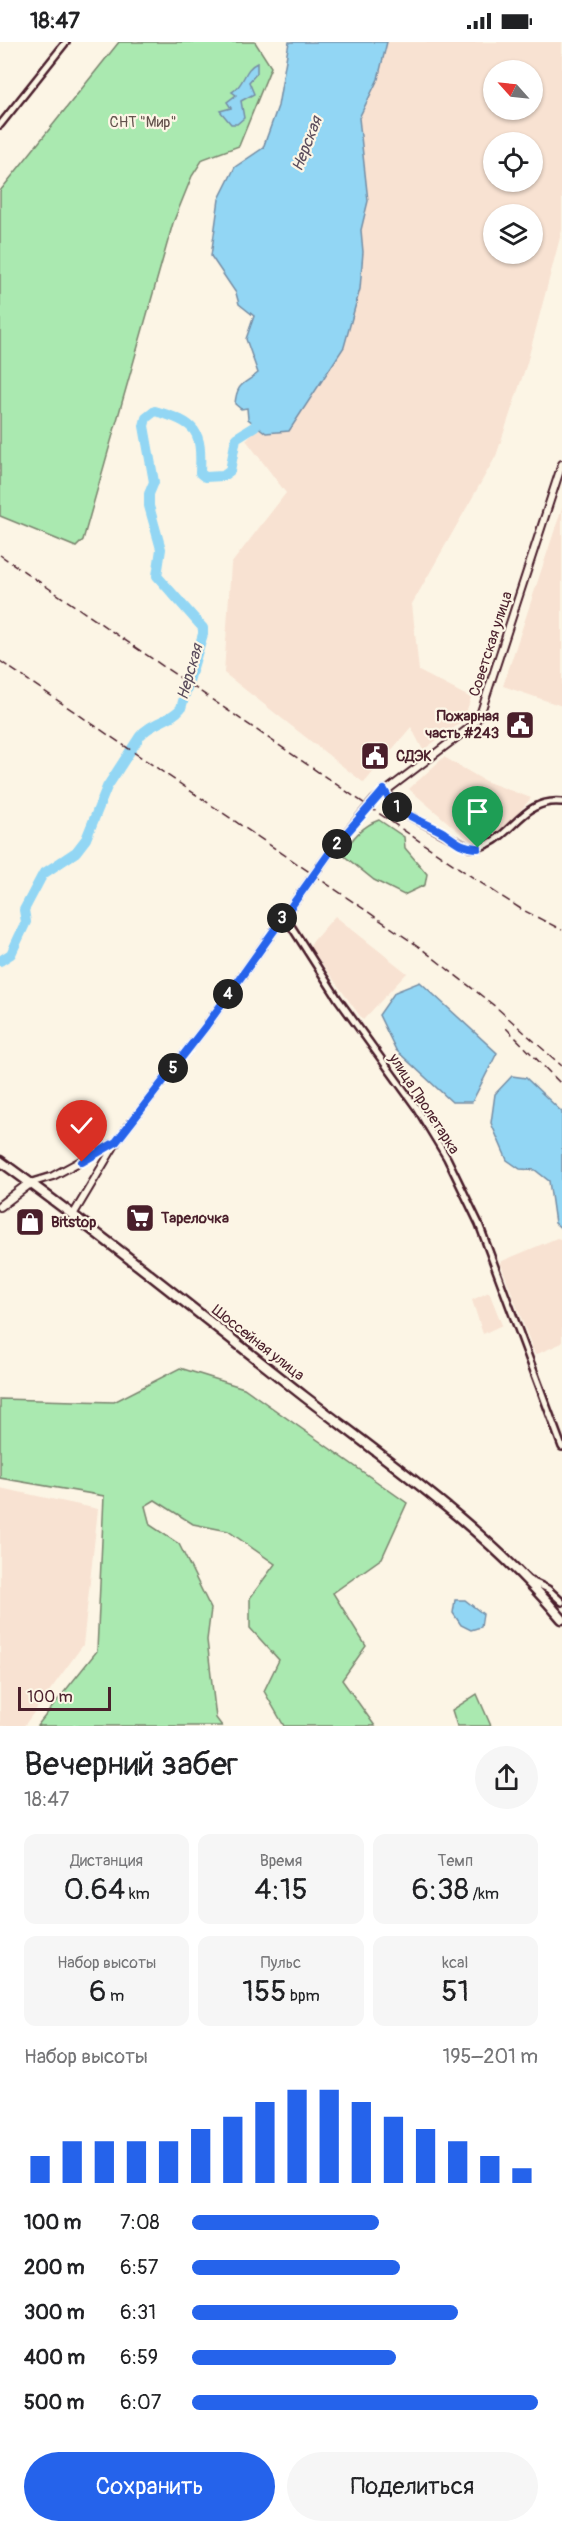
<!DOCTYPE html>
<html lang="ru">
<meta charset="utf-8">
<style>
body{margin:0;font-family:Pangolin,sans-serif;background:#f6f6f6;color:#202124;height:100vh;display:flex;flex-direction:column;font-size:22px;white-space:nowrap}
*{box-sizing:border-box;margin:0}
p{font-size:20px;color:#757577}
.icon{flex:none;width:33px;height:33px;fill:none;stroke:currentColor;stroke-width:2;stroke-linecap:round;stroke-linejoin:round}
.map{position:relative;height:1684px;overflow:hidden}
.sheet{display:flex;flex-direction:column;background:#fff;flex:1}
.sheet>*{flex:none}
.needle{width:39px;rotate:297deg}
.controls{position:absolute;left:483px;top:18px;display:grid;gap:12px}
.controls a{display:grid;place-items:center;width:60px;height:60px;border-radius:50%;background:#fff;box-shadow:0 2px 4px #0004;font-size:30px}
.scale{position:absolute;left:18px;bottom:15px;width:93px;box-sizing:border-box;padding-left:6px;border:3px solid #4a1f2b;border-top:0;font-size:16px;line-height:21px;white-space:nowrap;color:#4a1f2b;-webkit-text-stroke:4px #fcf5e5;paint-order:stroke}
.pin{position:absolute;display:grid;place-items:center;width:51px;height:51px;color:#fff;margin:-62px -26px;border-radius:50% 50% 50% 0;rotate:-45deg;box-shadow:0 0 6px #0007}
.pin .icon{rotate:45deg}
.km{position:absolute;width:30px;height:30px;margin:-15px;border-radius:50%;background:#222;color:#fff;font-size:16px;line-height:30px;text-align:center}
.round{display:grid;place-items:center;flex:none;width:63px;height:63px;border-radius:32px;background:#f6f6f6}
.summary{display:flex;align-items:center;justify-content:space-between;height:102px;padding:0 24px}
h1{font-size:33px;font-weight:600;line-height:45px}
.stats{display:grid;grid-template-columns:repeat(3,1fr);gap:9px;height:102px;padding:6px 24px}
.stats div{display:grid;align-content:center;border-radius:12px;background:#f6f6f6;text-align:center}
.stats b{font-size:30px;font-weight:600}
.stats small{font-size:16px;font-weight:400}
.stats p{font-size:16px}
.chart{height:168px;padding:12px 24px}
.chart p{display:flex;justify-content:space-between}
.chart svg{width:100%;height:108px;margin-top:6px;stroke:#2563eb;stroke-width:6}
.button{display:flex;gap:12px;margin-top:auto;padding:12px 24px}
.button a{flex:1;height:69px;border-radius:36px;background:#2563eb;color:#fff;font-size:24px;font-weight:600;line-height:69px;text-align:center}
.button a+a{background:#f6f6f6;color:#202124}
ul{padding:0 24px;list-style:none;font-size:20px}
li{display:grid;grid-template-columns:96px 72px 1fr;align-items:center;height:45px}
li i{height:15px;border-radius:8px;background:#2563eb}
.status{display:flex;justify-content:space-between;align-items:center;height:42px;padding:0 30px;background:#fff;direction:ltr}
.status svg{height:16px;fill:currentColor}
.map>svg:first-child{display:block}
.built{fill:#f8e2d2;fill-rule:evenodd}
.green{fill:#aae9b0;stroke:#7a846e;stroke-width:1.5}
.water{fill:#92d6f4;stroke:#758da4;stroke-width:1.5}
.lines{fill:none;stroke-linecap:round;stroke-linejoin:round}
.river{stroke:#92d6f4;stroke-width:10}
.minor-casing{stroke:#4a1f2b;stroke-width:10}
.tertiary-casing{stroke:#4a1f2b;stroke-width:10}
.secondary-casing{stroke:#4a1f2b;stroke-width:12}
.trunk-casing{stroke:#4a1f2b;stroke-width:13}
.minor{stroke:#fcf5e5;stroke-width:5}
.tertiary{stroke:#fcf5e5;stroke-width:6}
.secondary{stroke:#fcf5e5;stroke-width:8}
.trunk{stroke:#fcf5e5;stroke-width:8}
.rail{stroke:#4a1f2b;stroke-width:1.5;stroke-dasharray:9 4.5;stroke-linecap:butt}
.route-casing{stroke:#fff;stroke-width:12}
.route{stroke:#2563eb;stroke-width:8}
.labels{text-anchor:middle;dominant-baseline:central;stroke-width:4.5;stroke-linejoin:round;paint-order:stroke}
.park-label{font-size:15px;fill:#62524c;stroke:#fcf5e5}
.street-label{font-size:15px;fill:#4a1f2b;stroke:#fcf5e5}
.poi-label{font-size:15px;font-weight:bold;fill:#4a1f2b;stroke:#fcf5e5;text-anchor:start}
.water-label{font-size:16px;font-style:italic;fill:#5c4d5d;stroke:#fcf5e5}
</style>
<div class="status"><b>18:47</b><svg viewBox="0 0 49 12"><path d="M0 12V9h3v3zM5 12V6h3v6zM10 12V3h3v9zM15 12V0h3v12zM26 1h20v11H26zM47 4h2v5h-2z"/></svg></div>
<div class="map">
<svg width="562" height="1684" viewBox="0 0 562 1684">
<rect width="100%" height="100%" fill="#fcf5e5"/>
<filter id="ink" filterUnits="userSpaceOnUse"><feTurbulence type="fractalNoise" baseFrequency=".0167" numOctaves="2"/><feDisplacementMap in="SourceGraphic" scale="12" xChannelSelector="R" yChannelSelector="G"/><feConvolveMatrix kernelMatrix="1 2 1 2 8 2 1 2 1" color-interpolation-filters="sRGB"/></filter>
<g filter="url(#ink)">
<!-- built -->
<g class="built">
<path d="M387,0H562V188L527,321L496,414L412,562L419,629L471,656L463,679L423,708L411,685L364,741L224,631L231,522L286,451L246,398L258,385L289,389L315,349L363,210L361,188L368,159L359,76L378,37ZM494,28H532V68H494ZM494,100H532V140H494ZM494,172H532V212H494Z"/>
<polygon points="562,466 562,664 503,644"/>
<polygon points="444,715 485,739 531,756 502,790 473,802 409,747"/>
<polygon points="335,874 407,931 363,978 309,904"/>
<polygon points="557,1196 562,1198 562,1301 535,1313 500,1220"/>
<polygon points="489,1250 502,1283 483,1292 472,1258"/>
<polygon points="0,1446 98,1467 83,1603 24,1684 0,1684"/>
</g>
<!-- green -->
<g class="green">
<polygon points="119,0 255,0 271,25 239,104 203,117 192,134 173,181 83,498 76,505 0,474 0,149"/>
<path d="M379,778L404,795L405,806L427,832L425,843L404,853L374,838L343,813C351,797 362,784 379,778Z"/>
<polygon points="180,1326 244,1346 407,1461 382,1516 333,1551 366,1604 342,1638 375,1684 284,1684 264,1649 279,1618 250,1586 250,1556 275,1522 228,1489 193,1482 155,1458 145,1464 150,1483 179,1502 211,1567 207,1598 216,1676 222,1684 37,1684 97,1609 104,1454 0,1436 0,1357 114,1360"/>
<polygon points="477,1652 491,1684 457,1684 452,1668"/>
</g>
<!-- water -->
<g class="water">
<path d="M289,0H387L378,37L359,76L368,159L361,188L363,210L360,247L344,305L289,389L266,391L248,377L247,366L241,367L235,362C237,340 244,343 258,331L246,297L254,274L239,262L236,251L211,214L219,157L235,125L263,106L278,64Z"/>
<path d="M257,21V31L249,40L254,52L241,59L244,76L237,82H231L220,69L231,66L227,60L236,53L232,50C245,43 243,27 257,21Z"/>
<polygon points="420,940 497,1011 472,1060 452,1060 396,1008 379,973 395,950"/>
<polygon points="512,1034 526,1036 562,1070 562,1187 555,1181 549,1139 535,1128 520,1127 507,1118 491,1081 495,1052"/>
<polygon points="455,1558 465,1558 483,1572 481,1585 471,1588 461,1583 453,1571"/>
</g>
<g class="lines">
<!-- river -->
<path class="river" d="M0,919L11,912L26,880L24,868L43,832L76,810L86,797L107,745L140,694C151,680 171,679 181,666L203,592V586L157,534L161,507L149,464V452L154,440L144,384L146,376L155,369C197,381 202,388 200,431L205,435L223,434L230,429L236,396L255,384L260,372"/>
<!-- minor casing -->
<g class="minor-casing">
<g id="minor">
<polyline points="0,83 66,0"/>
<path d="M384,748L406,772L470,806C511,805 518,755 562,760"/>
<polyline points="284,873 338,957 416,1065 447,1116 479,1182 562,1405"/>
<polyline points="529,1538 548,1547 562,1560"/>
</g>
</g>
<!-- tertiary casing -->
<g class="tertiary-casing">
<g id="tertiary">
<polyline points="30,1141 53,1134 116,1100 206,984 330,810 374,758 473,683 480,673 562,422"/>
<polyline points="73,1173 116,1101"/>
</g>
</g>
<!-- secondary casing -->
<g class="secondary-casing">
<polyline id="secondary" points="0,1164 30,1141"/>
</g>
<!-- trunk casing -->
<g class="trunk-casing">
<path id="trunk" d="M0,1119C104,1194 204,1276 305,1355C395,1424 489,1490 562,1577"/>
</g>
<!-- minor -->
<use href="#minor" class="minor"/>
<!-- tertiary -->
<use href="#tertiary" class="tertiary"/>
<!-- secondary -->
<use href="#secondary" class="secondary"/>
<!-- trunk -->
<use href="#trunk" class="trunk"/>
<!-- rail -->
<g class="rail">
<polyline points="0,513 478,839 521,867 562,888"/>
<polyline points="0,619 418,904 496,965 562,1024"/>
<polyline points="506,986 562,1043"/>
</g>
</g>
</g>
<g class="lines" filter="url(#ink)">
<!-- route casing -->
<g class="route-casing">
<path id="route" d="M82,1120L116,1100L206,984L330,810L384,748C397,774 422,778 444,791C456,799 462,806 478,806"/>
</g>
<!-- route -->
<use href="#route" class="route"/>
</g>
<!-- icons -->
<defs>
<g id="civic-square" transform="scale(1.5)"><rect x="-9" y="-9" width="18" height="18" rx="4" fill="#4a1f2b" stroke="#fcf5e5"/><path d="M-.6-6.5H3V-4.5H.6V-3L4-1V1h2V6H-6V1h2V-1L-.6-3ZM-1.2 2.5V6h2.4V2.5Z" fill="#fff"/></g>
<g id="supermarket-square" transform="scale(1.5)"><rect x="-9" y="-9" width="18" height="18" rx="4" fill="#4a1f2b" stroke="#fcf5e5"/><path d="M-6-5.5h2.5l.6 2H6L4.5 2H-2.5L-4.4-4H-6ZM-1.5 3.2a1.3 1.3 0 1 0 .1 0ZM3 3.2a1.3 1.3 0 1 0 .1 0Z" fill="#fff"/></g>
<g id="shop-square" transform="scale(1.5)"><rect x="-9" y="-9" width="18" height="18" rx="4" fill="#4a1f2b" stroke="#fcf5e5"/><path d="M-5-2.5h2.3a2.7 3.5 0 0 1 5.4 0H5L5.5 6h-11ZM-1.5-2.5h3a1.5 2.3 0 0 0-3 0Z" fill="#fff"/></g>
</defs>
<g fill-rule="evenodd">
<use href="#civic-square" x="520" y="683"/>
<use href="#civic-square" x="375" y="714"/>
<use href="#supermarket-square" x="140" y="1176"/>
<use href="#shop-square" x="30" y="1180"/>
</g>
<g class="labels">
<!-- park labels -->
<g class="park-label">
<text x="143" y="80">СНТ "Мир"</text>
</g>
<!-- street labels -->
<g class="street-label">
<text transform="translate(491 602) rotate(-72)">Советская улица</text>
<text transform="translate(424 1062) rotate(57)">улица Пролетарка</text>
<text transform="translate(258 1301) rotate(38)">Шоссейная улица</text>
</g>
<!-- poi labels -->
<g class="poi-label">
<text x="499" y="674" text-anchor="end">Пожарная<tspan x="499" dy="17">часть #243</tspan></text>
<text x="396" y="714">СДЭК</text>
<text x="161" y="1176">Тарелочка</text>
<text x="51" y="1180">Bitstop</text>
</g>
<!-- water labels -->
<g class="water-label">
<text transform="translate(307 102) rotate(-69)">Нерская</text>
<text transform="translate(190 630) rotate(-74)">Нерская</text>
</g>
</g>
</svg>
<div class="controls">
<a><svg class="needle" viewBox="-14 -14 28 28"><path d="M0-13l5 13h-10z" fill="#e53935"/><path d="M0 13l5-13h-10z" fill="#757577"/></svg></a>
<a><svg class="icon" aria-label="locate" viewBox="0 0 24 24"><circle cx="12" cy="12" r="6"/><path d="M12 2v4M12 18v4M2 12h4M18 12h4"/></svg></a>
<a><svg class="icon" aria-label="layers" viewBox="0 0 24 24"><path d="M12 4l9 5-9 5-9-5zM3 14l9 5 9-5"/></svg></a>
</div>
<div class="scale">100 m</div>
<div class="pin" style="left:478px;top:806px;background:#1e9e55"><svg class="icon" aria-label="arrive" viewBox="0 0 24 24"><path d="M6 21V4h12l-3 4 3 4H6"/></svg></div>
<div class="pin" style="left:82px;top:1120px;background:#d93025"><svg class="icon" aria-label="check" viewBox="0 0 24 24"><path d="M5 12l5 5 9-10"/></svg></div>
<b class="km" style="left:397px;top:765px">1</b>
<b class="km" style="left:337px;top:802px">2</b>
<b class="km" style="left:282px;top:876px">3</b>
<b class="km" style="left:228px;top:952px">4</b>
<b class="km" style="left:173px;top:1026px">5</b>
</div>
<section class="sheet">
<div class="summary"><div><h1>Вечерний забег</h1><p>18:47</p></div><a class="round"><svg class="icon" aria-label="share" viewBox="0 0 24 24"><path d="M12 15V3M7 8l5-5 5 5M5 13v7h14v-7"/></svg></a></div>
<div class="stats">
<div><p>Дистанция</p><b>0.64<small> km</small></b></div>
<div><p>Время</p><b>4:15</b></div>
<div><p>Темп</p><b>6:38<small> /km</small></b></div>
</div>
<div class="stats">
<div><p>Набор высоты</p><b>6<small> m</small></b></div>
<div><p>Пульс</p><b>155<small> bpm</small></b></div>
<div><p>kcal</p><b>51</b></div>
</div>
<div class="chart"><p><span>Набор высоты</span>195–201 m</p>
<svg viewBox="0 0 160 44" preserveAspectRatio="none"><path d="M5 44V33M15 44V27M25 44V27M35 44V27M45 44V27M55 44V22M65 44V17M75 44V11M85 44V6M95 44V6M105 44V11M115 44V17M125 44V22M135 44V27M145 44V33M155 44V38"/></svg>
</div>
<ul>
<li><b>100 m</b>7:08<i style="width:54%"></i></li>
<li><b>200 m</b>6:57<i style="width:60%"></i></li>
<li><b>300 m</b>6:31<i style="width:77%"></i></li>
<li><b>400 m</b>6:59<i style="width:59%"></i></li>
<li><b>500 m</b>6:07<i style="width:100%"></i></li>
</ul>
<div class="button"><a>Сохранить</a><a>Поделиться</a></div>
</section>
